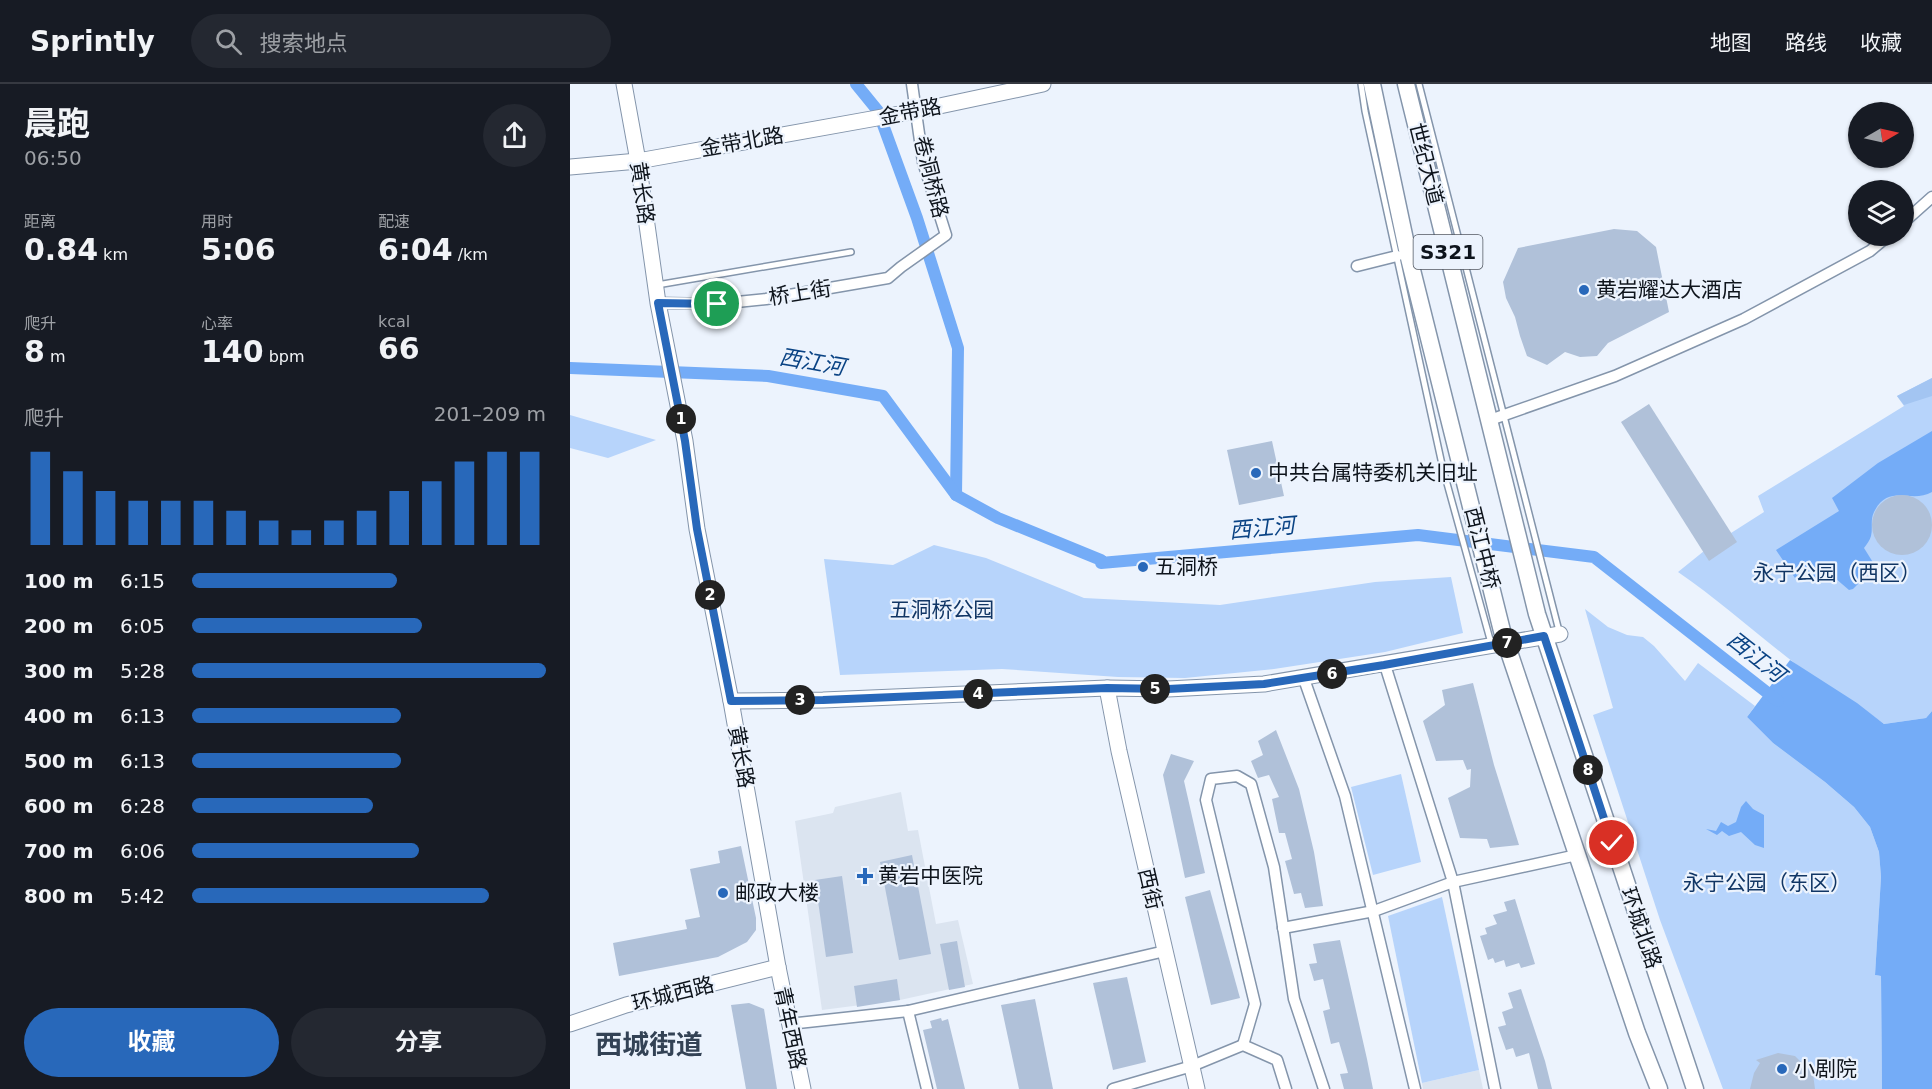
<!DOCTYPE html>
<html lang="zh">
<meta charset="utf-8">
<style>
body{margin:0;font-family:"DejaVu Sans","Noto Sans SC",sans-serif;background:#242831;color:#f1f3f6;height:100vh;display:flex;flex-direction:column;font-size:22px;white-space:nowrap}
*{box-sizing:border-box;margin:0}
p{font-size:20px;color:#9ea1a6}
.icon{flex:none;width:33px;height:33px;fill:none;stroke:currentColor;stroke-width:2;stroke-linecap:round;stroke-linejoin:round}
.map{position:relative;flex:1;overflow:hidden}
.panel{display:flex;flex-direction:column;background:#171b24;width:570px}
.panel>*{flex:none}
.needle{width:39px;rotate:81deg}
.fabs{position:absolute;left:1278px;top:18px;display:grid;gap:12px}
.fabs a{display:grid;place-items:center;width:66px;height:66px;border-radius:50%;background:#171b24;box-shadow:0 2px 4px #0004;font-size:30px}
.pin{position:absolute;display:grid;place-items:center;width:51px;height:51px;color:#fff;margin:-26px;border:3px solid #fff;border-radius:50%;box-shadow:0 2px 6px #0007}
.km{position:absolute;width:30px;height:30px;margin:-15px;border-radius:50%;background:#222;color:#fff;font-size:16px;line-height:30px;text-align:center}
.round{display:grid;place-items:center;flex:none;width:63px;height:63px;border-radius:32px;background:#242831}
.headline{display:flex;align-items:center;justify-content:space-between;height:102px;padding:0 24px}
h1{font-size:33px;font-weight:700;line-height:45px}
.metrics{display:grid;grid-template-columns:repeat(3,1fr);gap:9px;height:102px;padding:6px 24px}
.metrics div{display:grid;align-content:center}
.metrics b{font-size:30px;font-weight:700}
.metrics small{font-size:16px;font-weight:400}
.metrics p{font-size:16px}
.chart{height:168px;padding:12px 24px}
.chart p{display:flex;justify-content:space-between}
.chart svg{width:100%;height:108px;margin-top:6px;stroke:#2868ba;stroke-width:6}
.cta{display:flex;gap:12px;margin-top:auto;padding:12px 24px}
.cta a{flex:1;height:69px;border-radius:36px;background:#2868ba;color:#fff;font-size:24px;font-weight:700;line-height:69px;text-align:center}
.cta a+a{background:#242831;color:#f1f3f6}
ul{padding:0 24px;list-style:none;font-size:20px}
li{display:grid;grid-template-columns:96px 72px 1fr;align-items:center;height:45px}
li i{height:15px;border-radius:8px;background:#2868ba}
header{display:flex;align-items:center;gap:36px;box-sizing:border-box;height:84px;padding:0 30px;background:#171b24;border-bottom:2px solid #363941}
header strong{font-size:28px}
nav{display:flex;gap:33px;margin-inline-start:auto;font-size:21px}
.search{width:420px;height:54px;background:#242831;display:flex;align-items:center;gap:15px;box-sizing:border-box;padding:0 21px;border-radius:33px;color:#9ea1a6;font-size:22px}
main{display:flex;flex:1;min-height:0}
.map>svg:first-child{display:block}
.built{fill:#dbe4f0}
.green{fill:#b7d4fb}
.forest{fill:#a3c5f2}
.water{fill:#74acf7}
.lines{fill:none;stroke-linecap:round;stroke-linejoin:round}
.canal{stroke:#74acf7;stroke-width:12}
.building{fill:#b0c1d9}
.lane-casing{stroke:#8495ab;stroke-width:8}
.street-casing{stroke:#8495ab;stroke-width:13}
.secondary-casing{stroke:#8495ab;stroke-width:17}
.primary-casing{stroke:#8495ab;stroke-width:19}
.lane{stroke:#fff;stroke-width:5}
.street{stroke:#fff;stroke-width:10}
.secondary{stroke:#fff;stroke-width:15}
.primary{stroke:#fff;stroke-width:16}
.route-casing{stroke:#fff;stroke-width:12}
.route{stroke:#2868ba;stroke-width:8}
.poi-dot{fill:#2868ba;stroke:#ecf3fd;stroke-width:2}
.labels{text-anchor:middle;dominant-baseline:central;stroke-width:4.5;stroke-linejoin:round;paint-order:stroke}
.shield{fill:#ecf3fd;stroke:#515760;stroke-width:1.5}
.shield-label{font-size:20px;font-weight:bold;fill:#0e141c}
.street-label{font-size:21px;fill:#0e141c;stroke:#ecf3fd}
.poi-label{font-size:21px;fill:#0e141c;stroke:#ecf3fd;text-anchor:start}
.park-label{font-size:21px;fill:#113665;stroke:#ecf3fd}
.water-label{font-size:22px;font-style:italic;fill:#0a4384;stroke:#ecf3fd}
.district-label{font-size:27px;font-weight:bold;fill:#334255;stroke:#ecf3fd}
</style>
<header>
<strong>Sprintly</strong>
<div class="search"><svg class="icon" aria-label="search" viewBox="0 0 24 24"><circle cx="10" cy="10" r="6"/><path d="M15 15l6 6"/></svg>搜索地点</div>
<nav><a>地图</a><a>路线</a><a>收藏</a></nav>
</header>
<main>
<section class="panel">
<div class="headline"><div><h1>晨跑</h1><p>06:50</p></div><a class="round"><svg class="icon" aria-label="share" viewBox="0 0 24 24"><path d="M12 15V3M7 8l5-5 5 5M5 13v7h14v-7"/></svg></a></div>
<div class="metrics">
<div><p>距离</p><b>0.84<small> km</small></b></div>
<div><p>用时</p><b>5:06</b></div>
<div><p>配速</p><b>6:04<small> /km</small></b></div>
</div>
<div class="metrics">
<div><p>爬升</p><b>8<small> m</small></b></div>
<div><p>心率</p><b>140<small> bpm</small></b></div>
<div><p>kcal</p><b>66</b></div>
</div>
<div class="chart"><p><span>爬升</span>201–209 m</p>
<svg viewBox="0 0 160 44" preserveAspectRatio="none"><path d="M5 44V6M15 44V14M25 44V22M35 44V26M45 44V26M55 44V26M65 44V30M75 44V34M85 44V38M95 44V34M105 44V30M115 44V22M125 44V18M135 44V10M145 44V6M155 44V6"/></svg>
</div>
<ul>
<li><b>100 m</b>6:15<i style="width:58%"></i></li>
<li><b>200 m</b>6:05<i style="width:65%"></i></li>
<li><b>300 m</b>5:28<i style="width:100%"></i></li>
<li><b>400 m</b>6:13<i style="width:59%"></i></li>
<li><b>500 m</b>6:13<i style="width:59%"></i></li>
<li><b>600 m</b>6:28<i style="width:51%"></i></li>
<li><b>700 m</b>6:06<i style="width:64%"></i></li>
<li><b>800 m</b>5:42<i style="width:84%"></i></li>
</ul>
<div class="cta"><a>收藏</a><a>分享</a></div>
</section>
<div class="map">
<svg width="1362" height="1005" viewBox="0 0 1362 1005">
<rect width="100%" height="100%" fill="#ecf3fd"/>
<!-- built -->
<g class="built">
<polygon points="331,708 338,747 348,746 366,840 388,836 403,900 330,916 252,926 225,737 263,729 265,723"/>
<polygon points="909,986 913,1005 853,1005 852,999"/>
</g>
<!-- green -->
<g class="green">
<path d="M1362,294V627L1356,634L1314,640C1283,616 1248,598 1218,574C1181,545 1146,514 1108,488L1139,463L1194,428L1188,412L1334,322L1327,312Z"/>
<polygon points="0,331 86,356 38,374 0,364"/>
<polygon points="364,461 416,474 514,514 650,521 805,498 881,493 893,549 815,568 704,585 615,594 548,593 432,585 270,591 254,475 323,481"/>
<polygon points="1015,525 1038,543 1057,551 1073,553 1084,562 1115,597 1128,579 1185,622 1177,633 1203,659 1255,698 1284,723 1300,743 1309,768 1311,793 1305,891 1311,892 1312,1005 1153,1005 1090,836 1023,631 1043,624"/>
<polygon points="831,690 851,778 803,791 781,703"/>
<polygon points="872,813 909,986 852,999 818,832"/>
</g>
<!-- forest -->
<polygon class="forest" points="1362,294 1362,312 1334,321 1327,312"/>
<!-- water -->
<g class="water">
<path d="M1362,347V408C1342,420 1318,399 1304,428C1300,436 1303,444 1301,452C1300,456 1297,460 1294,464L1304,480L1303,485L1283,505L1279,506L1258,488L1244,498L1232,486L1225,494L1206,466L1269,427L1262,414L1308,379Z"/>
<polygon points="1220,576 1287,619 1314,640 1356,634 1362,627 1362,1005 1312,1005 1311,892 1305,891 1311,793 1309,768 1300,743 1284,723 1255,698 1203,659 1177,633"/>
<polygon points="1176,717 1183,725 1194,731 1194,764 1185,761 1171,748 1159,752 1152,747 1147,751 1136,745 1146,747 1151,738 1158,742 1166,738 1171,723"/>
</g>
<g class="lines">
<!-- canal -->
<g class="canal">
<polyline points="286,0 308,27 347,134 388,264 386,411"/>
<polyline points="0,284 198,292 313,312 386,411 428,434 531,476 531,479 848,451 1024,473 1208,617"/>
</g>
</g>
<!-- building -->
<g class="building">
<polygon points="1044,145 1067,147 1086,163 1099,228 1038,259 1027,272 1010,273 995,268 977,281 957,272 950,252 945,233 936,214 933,198 948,164"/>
<polygon points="1079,320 1167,458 1139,477 1051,338"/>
<polygon points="702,357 714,412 669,421 657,366"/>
<circle cx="1332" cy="441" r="30"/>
<polygon points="903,599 924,681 949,761 920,764 917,755 890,754 878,714 900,703 901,685 897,686 893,676 866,677 853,637 875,621 872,606"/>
<polygon points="706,646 729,705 744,768 753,822 735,824 731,809 724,810 715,777 722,775 715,749 709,749 702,715 709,713 699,691 688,694 681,677 693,671 688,657"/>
<polygon points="601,670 624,677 614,697 635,789 615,794 593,691"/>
<polygon points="171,762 186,834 186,846 177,858 148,873 49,892 43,859 117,845 115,836 130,833 120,785 150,779 148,767"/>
<polygon points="342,771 361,870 329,876 310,778"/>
<polygon points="272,792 283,869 256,873 245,796"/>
<polygon points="640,806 670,914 641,921 615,813"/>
<polygon points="945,815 965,880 951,884 949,879 936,883 934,876 925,879 923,874 918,876 910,852 917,850 915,844 927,840 923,831 937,827 934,818"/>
<polygon points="770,856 797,975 803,1005 774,1005 770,990 778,989 769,958 761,960 753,927 760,925 753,895 744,897 739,880 747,879 743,860"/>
<polygon points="387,857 395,903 379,906 370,860"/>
<polygon points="557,893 576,978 543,986 523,899"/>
<polygon points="327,895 330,916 287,923 284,902"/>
<polygon points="951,905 975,977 982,1005 968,1005 959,969 946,973 943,964 936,966 928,943 936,941 932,928 943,924 938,909"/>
<polygon points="465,915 483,1005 449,1005 431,921"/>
<polygon points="179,919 194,925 207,1005 176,1005 161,921"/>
<polygon points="371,934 372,937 378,935 395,1005 367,1005 353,946 362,944 360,937"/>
<polygon points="1208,969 1225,972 1243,990 1245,1005 1180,1005 1184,989 1190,979 1186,976"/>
</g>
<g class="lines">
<!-- lane casing -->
<g class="lane-casing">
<g id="lane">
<polyline points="791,0 795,27 873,385 921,559"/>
<polyline points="849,0 988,543"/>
<polyline points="87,201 281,168"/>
</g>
</g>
<!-- street casing -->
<g class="street-casing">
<g id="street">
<polyline points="1334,138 1362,113"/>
<polyline points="787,182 827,172"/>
<polyline points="88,219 147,220 196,215 318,194 331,183 376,151 353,78 342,0"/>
<polyline points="920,336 1045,292 1174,235 1300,167 1318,152"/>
<polyline points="815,581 883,798 925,1005"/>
<polyline points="734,595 775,712 845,1005"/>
<polyline points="713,844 804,827 883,798 1007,771"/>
<polyline points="338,927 357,1005"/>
<polyline points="219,940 338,927 595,867"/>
<polyline points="673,961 685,920 636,716 641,695 667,692 681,700 704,783 724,915 754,1005"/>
<polyline points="543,1005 622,982 673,961 707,976 716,1005"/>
</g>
</g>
<!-- secondary casing -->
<g class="secondary-casing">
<g id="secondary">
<polyline points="54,0 68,77 88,219 115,357 127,445 161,617 208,883 233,1005"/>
<polyline points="0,83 68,77 346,27 473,0"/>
<polyline points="537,604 549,667 627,1005"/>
<polyline points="161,617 253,616 537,604 598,605 694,600 990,550"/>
<polyline points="0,940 56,921 208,883"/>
</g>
</g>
<!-- primary casing -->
<g class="primary-casing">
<g id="primary">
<polyline points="802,0 838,170 932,547 1067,949 1089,1005"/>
<polyline points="836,0 967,530 1125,1005"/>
</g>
</g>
<!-- lane -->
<use href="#lane" class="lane"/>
<!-- street -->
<use href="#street" class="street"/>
<!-- secondary -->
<use href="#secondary" class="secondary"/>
<!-- primary -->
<use href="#primary" class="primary"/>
</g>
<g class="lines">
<!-- route casing -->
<g class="route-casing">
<polyline id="route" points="147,220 88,219 115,357 127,445 161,617 253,616 537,604 598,605 694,600 814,581 974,552 1042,759"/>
</g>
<!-- route -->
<use href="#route" class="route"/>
</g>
<!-- markers -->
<g class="poi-dot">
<circle cx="1014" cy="206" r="6"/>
<circle cx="686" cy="389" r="6"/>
<circle cx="573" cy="483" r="6"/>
<path d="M292 783h6v6h6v6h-6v6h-6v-6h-6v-6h6z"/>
<circle cx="153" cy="809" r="6"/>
<circle cx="1212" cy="985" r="6"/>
</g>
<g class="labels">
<!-- shield labels -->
<rect class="shield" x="843.5" y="151" width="69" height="34" rx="4.5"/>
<g class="shield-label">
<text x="878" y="168">S321</text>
</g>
<!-- street labels -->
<g class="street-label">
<text transform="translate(340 28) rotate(-11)">金带路</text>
<text transform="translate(172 58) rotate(-10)">金带北路</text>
<text transform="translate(856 80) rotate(76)">世纪大道</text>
<text transform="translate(361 93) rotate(76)">卷洞桥路</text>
<text transform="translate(72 109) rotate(82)">黄长路</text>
<text transform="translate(230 209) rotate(-9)">桥上街</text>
<text transform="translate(912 464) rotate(76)">西江中桥</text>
<text transform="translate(171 673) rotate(80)">黄长路</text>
<text transform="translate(580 805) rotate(77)">西街</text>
<text transform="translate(1071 844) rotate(71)">环城北路</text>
<text transform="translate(103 910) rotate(-14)">环城西路</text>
<text transform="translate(220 944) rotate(78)">青年西路</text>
</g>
<!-- poi labels -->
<g class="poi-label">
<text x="1026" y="206">黄岩耀达大酒店</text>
<text x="698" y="389">中共台属特委机关旧址</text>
<text x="585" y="483">五洞桥</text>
<text x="308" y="792">黄岩中医院</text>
<text x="165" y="809">邮政大楼</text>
<text x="1224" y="985">小剧院</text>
</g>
<!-- park labels -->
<g class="park-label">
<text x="1267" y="489">永宁公园（西区）</text>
<text x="372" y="526">五洞桥公园</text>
<text x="1197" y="799">永宁公园（东区）</text>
</g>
<!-- water labels -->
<g class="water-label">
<text transform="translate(242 278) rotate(10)">西江河</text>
<text transform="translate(692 444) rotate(-5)">西江河</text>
<text transform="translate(1186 573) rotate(38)">西江河</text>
</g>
<!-- district labels -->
<g class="district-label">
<text x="79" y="960">西城街道</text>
</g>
</g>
</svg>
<div class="fabs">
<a><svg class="needle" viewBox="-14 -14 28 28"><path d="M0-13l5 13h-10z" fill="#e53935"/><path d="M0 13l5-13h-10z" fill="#9ea1a6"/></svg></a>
<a><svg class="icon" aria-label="layers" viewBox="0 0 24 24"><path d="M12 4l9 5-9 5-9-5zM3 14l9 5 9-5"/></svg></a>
</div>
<div class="pin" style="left:147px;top:220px;background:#1e9e55"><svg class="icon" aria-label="arrive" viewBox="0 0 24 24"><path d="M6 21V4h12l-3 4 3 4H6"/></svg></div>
<div class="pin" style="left:1042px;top:759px;background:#d93025"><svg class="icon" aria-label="check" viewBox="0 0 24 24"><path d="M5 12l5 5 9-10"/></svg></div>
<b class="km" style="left:111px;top:335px">1</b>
<b class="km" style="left:140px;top:511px">2</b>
<b class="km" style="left:230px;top:616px">3</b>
<b class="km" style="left:408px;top:610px">4</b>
<b class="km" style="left:585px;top:605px">5</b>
<b class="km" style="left:762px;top:590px">6</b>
<b class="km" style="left:937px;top:559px">7</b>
<b class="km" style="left:1018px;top:686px">8</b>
</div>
</main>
